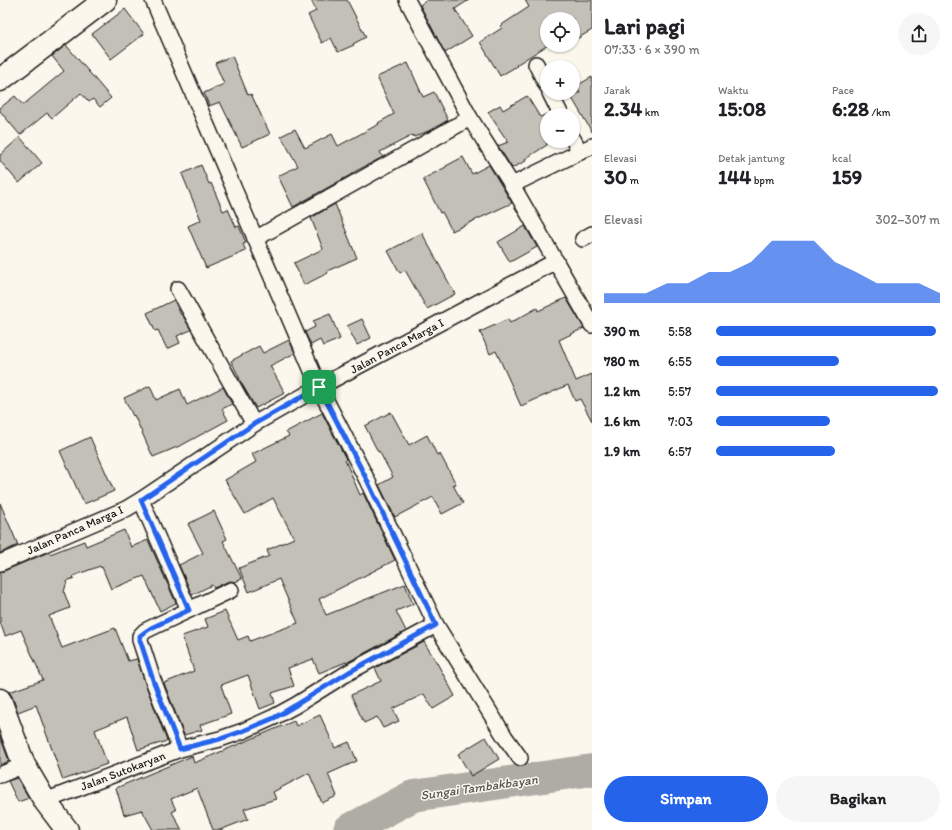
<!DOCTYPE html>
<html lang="id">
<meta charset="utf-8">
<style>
body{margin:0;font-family:Itim,sans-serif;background:#f6f6f6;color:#202124;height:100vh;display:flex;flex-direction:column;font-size:15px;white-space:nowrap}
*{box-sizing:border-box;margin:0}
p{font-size:13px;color:#757577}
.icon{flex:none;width:22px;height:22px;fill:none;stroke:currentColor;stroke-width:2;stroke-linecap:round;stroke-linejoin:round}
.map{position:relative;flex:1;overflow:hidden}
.side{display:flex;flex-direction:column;background:#fff;width:360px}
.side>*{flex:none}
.fabs{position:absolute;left:540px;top:12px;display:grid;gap:8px}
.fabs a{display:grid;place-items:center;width:40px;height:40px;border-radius:50%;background:#fff;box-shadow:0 1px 3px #0004;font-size:20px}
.pin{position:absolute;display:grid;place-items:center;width:34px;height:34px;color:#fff;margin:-17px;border-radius:8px;box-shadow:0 2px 6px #0006}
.round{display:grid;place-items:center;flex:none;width:42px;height:42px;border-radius:21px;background:#f6f6f6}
.summary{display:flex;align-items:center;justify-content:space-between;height:68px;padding:0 12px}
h1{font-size:22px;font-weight:800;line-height:30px}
.stats{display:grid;grid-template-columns:repeat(3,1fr);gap:6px;height:68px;padding:4px 12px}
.stats div{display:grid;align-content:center}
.stats b{font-size:20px;font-weight:800}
.stats small{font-size:11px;font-weight:400}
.stats p{font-size:11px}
.chart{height:112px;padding:8px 12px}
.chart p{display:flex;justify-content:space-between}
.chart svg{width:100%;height:72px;margin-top:4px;fill:#2563eb;opacity:.7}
.cta{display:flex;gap:8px;margin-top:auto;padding:8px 12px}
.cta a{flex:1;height:46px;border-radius:24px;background:#2563eb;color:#fff;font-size:16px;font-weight:800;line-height:46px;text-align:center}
.cta a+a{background:#f6f6f6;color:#202124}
ul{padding:0 12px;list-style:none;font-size:13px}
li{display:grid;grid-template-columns:64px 48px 1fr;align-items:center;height:30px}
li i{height:10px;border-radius:5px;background:#2563eb}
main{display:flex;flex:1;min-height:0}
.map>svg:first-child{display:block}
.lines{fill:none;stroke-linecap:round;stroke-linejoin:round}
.river{stroke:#afaca5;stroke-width:32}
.building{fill:#c3c0b8;stroke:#1c1c1c}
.minor-casing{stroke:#1c1c1c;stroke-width:18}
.secondary-casing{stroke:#1c1c1c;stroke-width:25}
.minor{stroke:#fbf7ec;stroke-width:15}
.secondary{stroke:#fbf7ec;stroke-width:22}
.route-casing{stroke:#fff;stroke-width:8}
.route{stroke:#2563eb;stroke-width:5}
.labels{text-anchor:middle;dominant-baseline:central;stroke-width:3;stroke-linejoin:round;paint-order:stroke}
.street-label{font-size:12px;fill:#1c1c1c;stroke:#fbf7ec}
.water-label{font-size:13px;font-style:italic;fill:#575653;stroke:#fbf7ec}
</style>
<main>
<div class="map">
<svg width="592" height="830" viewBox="0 0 592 830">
<rect width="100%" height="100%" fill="#fbf7ec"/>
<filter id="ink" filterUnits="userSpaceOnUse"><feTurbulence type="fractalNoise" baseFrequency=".025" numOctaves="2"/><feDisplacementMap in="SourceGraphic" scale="8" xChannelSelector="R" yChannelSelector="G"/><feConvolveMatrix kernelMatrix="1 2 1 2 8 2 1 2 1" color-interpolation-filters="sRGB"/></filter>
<g filter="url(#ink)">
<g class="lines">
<!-- river -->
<polyline class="river" points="349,830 413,796 592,770"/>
</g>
<!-- building -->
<g class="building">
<polygon points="311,0 347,0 366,37 353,44 354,45 338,52 331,38 322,43 308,15 316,11"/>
<polygon points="427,0 469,0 455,9 472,36 445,53 420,5"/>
<polygon points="525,0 592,0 592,30 573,41 573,19 547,19 547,45 548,45 516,65 517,66 500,76 480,42 502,28 500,26 529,7"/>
<polygon points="125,9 144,34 111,59 92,34"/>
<polygon points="66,45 111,98 100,107 93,99 89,102 81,93 52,118 47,113 20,135 0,111 0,108 15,96 23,105 64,71 52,56"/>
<polygon points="232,56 248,95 251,94 270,134 242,147 220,102 209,106 204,93 224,84 215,63"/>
<polygon points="408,63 423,97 434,92 448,120 433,129 414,137 413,135 380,152 383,157 352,173 352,174 293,207 278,176 298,166 281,136 295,129 305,148 332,134 338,146 379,124 378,123 394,114 377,77"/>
<polygon points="592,77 592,132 569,93 580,93 576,86"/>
<polygon points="527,96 540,117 547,114 547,145 525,159 526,161 512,168 498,146 508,142 488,112 500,105 503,110"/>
<polygon points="20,137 42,163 19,183 0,161 0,155"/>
<polygon points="463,157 472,174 489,165 512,203 452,231 442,212 440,213 423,179 446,167 446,166"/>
<polygon points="201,165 209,184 211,183 223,211 228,209 236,227 239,226 246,243 243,244 246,251 206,268 188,226 201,220 182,174"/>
<polygon points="335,204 357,258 327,271 328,273 304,285 294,263 323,249 311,218"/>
<polygon points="525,226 537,247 510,262 498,242"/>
<polygon points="422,233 455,294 427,309 405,270 400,273 388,251"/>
<polygon points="566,298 584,328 559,340 576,381 592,374 592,421 580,399 575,401 568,385 521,406 496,351 490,354 480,332 508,319 510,323 537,308 538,311"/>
<polygon points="174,300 181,315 182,314 191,330 177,336 180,343 167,349 158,330 155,331 147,313"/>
<polygon points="330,314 340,339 323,346 320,340 311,345 305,332 315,327 313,321"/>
<polygon points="362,319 371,338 357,345 347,326"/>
<polygon points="289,340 295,353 270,366 285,393 256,408 239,379 240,379 231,361 259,346 263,353"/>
<polygon points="150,386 156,400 180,389 187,405 223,387 232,404 222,409 228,420 182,445 153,457 134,415 133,416 124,398"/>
<polygon points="391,412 409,445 427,435 437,455 440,454 456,484 453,485 463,503 442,514 433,497 395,517 379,485 393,477 379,451 378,452 365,426"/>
<polygon points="322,413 346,459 345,460 360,495 363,493 395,560 319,599 326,615 405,584 413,604 396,611 406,631 346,663 346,662 319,673 313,659 288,668 294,686 272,693 275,703 260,709 248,675 221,685 231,714 200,725 202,730 184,735 164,683 194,671 182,636 208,627 205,619 225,611 238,640 248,636 250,641 298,623 279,579 249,592 239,568 269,556 267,550 294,538 273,498 245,514 225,480 256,462 252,454 289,436 286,432"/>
<polygon points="90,437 114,491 84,504 60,451"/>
<polygon points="0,503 18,545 0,553"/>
<polygon points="214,511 227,539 223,541 242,579 235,582 231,581 227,582 214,588 212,585 192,595 179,565 203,553 188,524"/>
<polygon points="124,530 131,547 148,540 176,603 160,611 144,576 111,589 102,567 101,568 100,566 73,576 74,578 67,581 64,592 70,608 49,616 62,648 115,628 128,661 137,659 145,683 167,741 138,750 127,717 95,730 107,764 63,780 36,705 18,712 12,696 9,692 43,680 21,630 5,636 0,622 0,572 4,571 49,552 50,554 84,541 86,546"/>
<polygon points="424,642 437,663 455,696 433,709 424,694 393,709 399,721 383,728 377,717 364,723 351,695 381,681 375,668"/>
<polygon points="320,715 335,748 349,742 357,761 328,774 337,796 322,803 309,773 273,792 276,799 244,809 248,819 220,830 213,830 197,788 171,799 176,810 172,812 182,830 153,830 142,810 124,815 116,788 192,756 194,763 294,721 296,726"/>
<polygon points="0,736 9,761 0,765"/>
<polygon points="486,737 499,759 471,776 458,754"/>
<polygon points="17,778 29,798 18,802 8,781"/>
</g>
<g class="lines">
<!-- minor casing -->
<g class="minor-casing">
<g id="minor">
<polyline points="153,0 319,387 367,480 436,625 505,737 520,758"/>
<polyline points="407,0 470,118 512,185 592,325"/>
<polyline points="536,64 547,86"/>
<polyline points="550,93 561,115"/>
<polyline points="573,139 580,152"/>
<polyline points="512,185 592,146"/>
<polyline points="255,239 470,118"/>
<polyline points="583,239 592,234"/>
<polyline points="178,289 254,424"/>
<polyline points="141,500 189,610"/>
<polyline points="0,563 126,509 141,500 254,424 319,387 556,261"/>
<polyline points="180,749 153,680 140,640 140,636 145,631 151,628 231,590"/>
<polyline points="0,775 24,765"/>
<polyline points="45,801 180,749 220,739 243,731 274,717 296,705 349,672 436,625"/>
</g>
</g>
<!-- secondary casing -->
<g class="secondary-casing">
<g id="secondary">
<polyline points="0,80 105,0"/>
<polyline points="0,700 24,765 45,801 67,830"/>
</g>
</g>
<!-- minor -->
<use href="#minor" class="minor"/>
<!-- secondary -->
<use href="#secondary" class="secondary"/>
</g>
</g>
<g class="lines" filter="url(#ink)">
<!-- route casing -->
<g class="route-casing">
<polygon id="route" points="319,387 367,480 436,625 349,672 296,705 274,718 243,731 220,739 180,749 153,680 140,640 140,636 145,632 151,628 189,610 141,500 254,424"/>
</g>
<!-- route -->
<use href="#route" class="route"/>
</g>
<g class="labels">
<!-- street labels -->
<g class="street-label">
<text transform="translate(397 346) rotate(-28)">Jalan Panca Marga I</text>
<text transform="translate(75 530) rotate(-24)">Jalan Panca Marga I</text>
<text transform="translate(123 771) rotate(-21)">Jalan Sutokaryan</text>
</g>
<!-- water labels -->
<g class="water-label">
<text transform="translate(479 787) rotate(-8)">Sungai Tambakbayan</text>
</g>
</g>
</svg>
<div class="fabs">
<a><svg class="icon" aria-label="locate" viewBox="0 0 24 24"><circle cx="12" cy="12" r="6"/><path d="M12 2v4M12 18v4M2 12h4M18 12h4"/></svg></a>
<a>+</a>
<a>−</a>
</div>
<div class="pin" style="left:319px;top:387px;background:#1e9e55"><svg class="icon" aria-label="arrive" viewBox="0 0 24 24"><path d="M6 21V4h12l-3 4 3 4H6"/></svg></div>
</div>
<section class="side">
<div class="summary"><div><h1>Lari pagi</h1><p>07:33 · 6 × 390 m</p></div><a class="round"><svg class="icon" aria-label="share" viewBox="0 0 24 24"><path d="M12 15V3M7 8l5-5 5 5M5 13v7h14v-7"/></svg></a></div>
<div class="stats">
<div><p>Jarak</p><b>2.34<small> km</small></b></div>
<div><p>Waktu</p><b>15:08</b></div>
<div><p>Pace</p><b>6:28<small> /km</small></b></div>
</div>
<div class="stats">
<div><p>Elevasi</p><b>30<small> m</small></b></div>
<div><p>Detak jantung</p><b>144<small> bpm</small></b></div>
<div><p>kcal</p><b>159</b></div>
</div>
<div class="chart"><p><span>Elevasi</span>302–307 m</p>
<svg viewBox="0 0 160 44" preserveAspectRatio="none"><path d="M0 44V38L10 38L20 38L30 32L40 32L50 25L60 25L70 19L80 6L90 6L100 6L110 19L120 25L130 32L140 32L150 32L160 38V44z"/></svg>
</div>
<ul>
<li><b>390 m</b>5:58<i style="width:98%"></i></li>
<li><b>780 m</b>6:55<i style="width:55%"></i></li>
<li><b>1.2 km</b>5:57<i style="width:99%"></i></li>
<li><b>1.6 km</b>7:03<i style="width:51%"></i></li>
<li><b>1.9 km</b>6:57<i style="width:53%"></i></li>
</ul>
<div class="cta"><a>Simpan</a><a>Bagikan</a></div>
</section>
</main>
